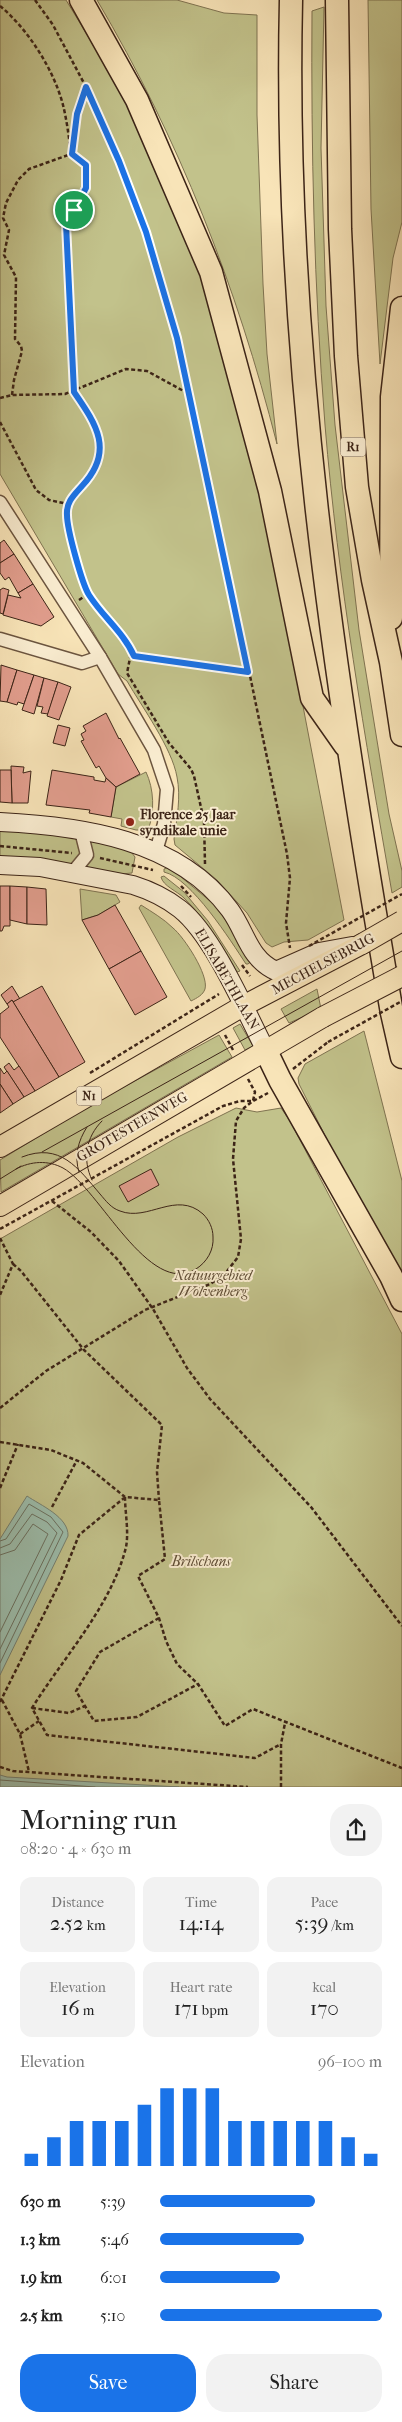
<!DOCTYPE html>
<meta charset="utf-8">
<style>
body{margin:0;font-family:"IM FELL French Canon",serif;background:#f2f2f2;color:#222;height:100vh;display:flex;flex-direction:column;font-size:19px;white-space:nowrap}
*{box-sizing:border-box;margin:0}
p{font-size:16px;color:#767676}
.icon{flex:none;width:28px;height:28px;fill:none;stroke:currentColor;stroke-width:2;stroke-linecap:round;stroke-linejoin:round}
.map{position:relative;height:1787px;overflow:hidden}
.details{display:flex;flex-direction:column;background:#fff;flex:1}
.details>*{flex:none}
.pin{position:absolute;display:grid;place-items:center;width:42px;height:42px;color:#fff;margin:-21px;border:2px solid #fff;border-radius:50%;box-shadow:0 1px 5px #0007}
.round{display:grid;place-items:center;flex:none;width:52px;height:52px;border-radius:20px;background:#f2f2f2}
.headline{display:flex;align-items:center;justify-content:space-between;height:85px;padding:0 20px}
h1{font-size:28px;font-weight:600;line-height:38px}
.stats{display:grid;grid-template-columns:repeat(3,1fr);gap:8px;height:85px;padding:5px 20px}
.stats div{display:grid;align-content:center;border-radius:12px;background:#f2f2f2;text-align:center}
.stats b{font-size:21px;font-weight:600}
.stats small{font-size:14px;font-weight:400}
.stats p{font-size:14px}
.chart{height:140px;padding:10px 20px}
.chart p{display:flex;justify-content:space-between}
.chart svg{width:100%;height:90px;margin-top:5px;stroke:#1a73e8;stroke-width:6}
.button{display:flex;gap:10px;margin-top:auto;padding:10px 20px}
.button a{flex:1;height:58px;border-radius:20px;background:#1a73e8;color:#fff;font-size:20px;font-weight:600;line-height:58px;text-align:center}
.button a+a{background:#f2f2f2;color:#222}
ul{padding:0 20px;list-style:none;font-size:16px}
li{display:grid;grid-template-columns:80px 60px 1fr;align-items:center;height:38px}
li i{height:12px;border-radius:6px;background:#1a73e8}
.map>svg:first-child{display:block}
.green{fill:#c2c28b;stroke:#7f7351}
.water{fill:#9dbfae;stroke:#768172}
.lines{fill:none;stroke-linecap:round;stroke-linejoin:round}
.shore{stroke:#6c7262;stroke-width:1}
.building{fill:#e29e8e;stroke:#3c2417}
.street-casing{stroke:#6b543f;stroke-width:15}
.secondary-casing{stroke:#3c2417;stroke-width:20}
.primary-casing{stroke:#3c2417;stroke-width:22}
.highway-casing{stroke:#3c2417;stroke-width:25}
.path{stroke:#3c2417;stroke-width:2.5;stroke-dasharray:4 2.5;stroke-linecap:butt}
.street{stroke:#faedd1;stroke-width:12}
.secondary{stroke:#faedd1;stroke-width:18}
.primary{stroke:#f8e4b8;stroke-width:20}
.highway{stroke:#f8e4b8;stroke-width:22}
.tram{stroke:#3c2417;stroke-width:1}
.primary-bridge-casing{stroke:#3c2417;stroke-width:22;stroke-linecap:butt}
.path-bridge{stroke:#3c2417;stroke-width:2.5;stroke-dasharray:4 2.5;stroke-linecap:butt}
.primary-bridge{stroke:#f8e4b8;stroke-width:20}
.route-casing{stroke:#fff;stroke-width:10}
.route{stroke:#1a73e8;stroke-width:6}
.poi-dot{fill:#8f2418;stroke:#faedd1;stroke-width:2}
.labels{text-anchor:middle;dominant-baseline:central;stroke-width:4;stroke-linejoin:round;paint-order:stroke}
.shield{fill:#faedd1;stroke:#75604f;stroke-width:1}
.shield-label{font-size:12px;font-weight:bold;fill:#3c2417}
.poi-label{font-size:14px;font-weight:bold;fill:#3c2417;stroke:#faedd1;text-anchor:start}
.street-label{font-size:14px;fill:#3c2417;stroke:#faedd1}
.park-label{font-size:14px;font-style:italic;fill:#5e4c34;stroke:#faedd1}
</style>
<div class="map">
<svg width="402" height="1787" viewBox="0 0 402 1787">
<rect width="100%" height="100%" fill="#f8e4b8"/>
<filter id="stains"><feTurbulence type="fractalNoise" baseFrequency=".004" numOctaves="4"/><feColorMatrix values="0 0 0 0 .2 0 0 0 0 .09 0 0 0 0 .02 0 0 0 .5 -.17"/></filter>
<radialGradient id="worn" r=".72"><stop offset=".6" stop-color="#630" stop-opacity="0"/><stop offset="1" stop-color="#630" stop-opacity=".3"/></radialGradient>
<!-- green -->
<g class="green">
<path d="M0,0H66L117,84L137,125L202,278L261,487L344,920L308,940L284,942L272,947L266,943L247,913L217,880L175,845L174,839C177,818 181,797 177,777C172,748 142,707 127,681L118,674L0,474Z"/>
<path d="M97,0H177L224,13L257,15V115L263,284L267,354L277,444C237,287 179,139 97,0Z"/>
<polygon points="368,0 402,0 402,222 393,258 380,364 371,209"/>
<path d="M324,7L321,148L324,242L326,306L335,425L359,630L389,814L402,871V887L392,893C365,738 338,582 325,425C314,287 311,149 312,11Z"/>
<path d="M146,772C154,789 155,812 148,830H136L121,826L122,819L111,817L116,787Z"/>
<polygon points="0,829 59,834 128,848 135,857 132,873 121,874 57,863 0,859"/>
<path d="M169,867L216,906L253,960L248,964H246C231,941 191,878 164,872V869Z"/>
<path d="M164,876L184,892L208,921L240,971L237,972C222,945 206,920 184,898C177,891 163,886 161,877Z"/>
<polygon points="80,889 116,895 120,902 98,915 82,920"/>
<path d="M141,905C152,912 164,919 173,928C184,937 209,975 205,989C203,995 197,998 191,1001L139,908Z"/>
<polygon points="317,989 321,1009 289,1023 281,1009"/>
<polygon points="240,1024 253,1046 245,1050 233,1028"/>
<polygon points="364,1031 402,1181 402,1288 299,1084 298,1078 305,1064"/>
<polygon points="219,1035 232,1057 1,1192 0,1160 89,1106"/>
<polygon points="236,1108 257,1112 281,1108 290,1121 402,1334 402,1787 0,1787 0,1239 178,1137"/>
</g>
<!-- water -->
<g class="water">
<path d="M27,1496C40,1505 69,1517 68,1536L0,1675V1539Z"/>
<polygon points="0,1775 7,1777 179,1787 0,1787"/>
</g>
<g class="lines">
<!-- shore -->
<g class="shore">
<polyline points="0,1541 6,1539 29,1504 51,1517 63,1532 0,1663"/>
<polyline points="0,1548 10,1544 32,1514 47,1522 57,1533 0,1649"/>
<polyline points="0,1555 15,1550 33,1524 48,1534 0,1632"/>
<polyline points="0,1780 95,1787"/>
</g>
</g>
<!-- building -->
<g class="building">
<polygon points="4,540 14,554 0,563 0,543"/>
<polygon points="14,554 33,584 18,593 9,577 5,580 0,573 0,563"/>
<polygon points="33,584 54,617 41,626 3,615 8,595 21,598 18,593"/>
<polygon points="3,588 9,590 3,614 0,613 0,590"/>
<polygon points="1,665 17,670 7,702 0,701"/>
<polygon points="17,670 34,675 24,704 18,702 17,705 7,702"/>
<polygon points="34,675 44,678 34,714 22,710"/>
<polygon points="44,678 58,682 48,714 41,713 43,707 37,706"/>
<polygon points="58,682 71,687 59,720 47,716"/>
<polygon points="106,713 119,739 120,738 140,774 116,787 106,778 99,766 96,768 81,741 84,740 81,734 86,731 83,726"/>
<polygon points="58,725 70,728 65,746 53,743"/>
<polygon points="11,766 24,767 23,773 31,771 28,803 12,803"/>
<polygon points="0,770 11,770 12,803 0,802"/>
<polygon points="52,770 94,777 94,780 105,782 106,778 116,787 111,817 89,813 90,810 46,805"/>
<polygon points="0,886 10,886 10,926 4,926 2,931 0,931"/>
<polygon points="10,886 27,887 27,924 10,920"/>
<polygon points="27,887 46,889 47,925 27,924"/>
<polygon points="115,905 141,951 109,969 82,920 98,915"/>
<polygon points="141,951 167,997 135,1015 109,969"/>
<polygon points="12,986 20,999 13,1002 12,1000 7,1004 1,995"/>
<polygon points="42,986 85,1062 59,1077 13,1002"/>
<polygon points="12,1000 59,1077 35,1091 0,1037 0,1014 9,1007 7,1004"/>
<polygon points="9,1063 14,1070 19,1066 35,1091 24,1097 4,1067"/>
<polygon points="0,1068 4,1074 7,1071 24,1097 13,1104 0,1084"/>
<polygon points="0,1084 13,1104 0,1113"/>
<polygon points="151,1169 159,1185 128,1202 119,1186"/>
</g>
<g class="lines">
<!-- street casing -->
<g class="street-casing">
<g id="street">
<polyline points="0,502 100,657 154,750 167,789 164,824 156,851"/>
<polyline points="0,639 82,663 100,657"/>
<polyline points="73,872 87,855 81,831"/>
</g>
</g>
<!-- secondary casing -->
<g class="secondary-casing">
<g id="secondary">
<path d="M0,822C81,826 178,839 230,910C246,932 249,959 276,971L319,952L352,946"/>
<path d="M0,865L40,867L133,885C149,890 166,898 180,909C213,935 245,1010 265,1049"/>
</g>
</g>
<!-- primary casing -->
<g class="primary-casing">
<g id="primary">
<polyline points="0,1147 243,1006 362,944"/>
<polyline points="0,1206 323,1017"/>
</g>
</g>
<!-- highway casing -->
<g class="highway-casing">
<g id="highway">
<polyline points="81,0 137,100 211,272 270,491 312,698 345,745"/>
<path d="M291,0C283,340 334,679 392,1013L402,1057"/>
<polyline points="337,0 340,229 346,356 357,487 373,580 391,662 402,735"/>
<polyline points="391,618 392,397 402,308"/>
<polyline points="265,1049 280,1080 391,1276 402,1300"/>
</g>
</g>
<!-- path -->
<g class="path">
<polyline points="35,0 53,25 86,87 119,161 146,232 177,339 232,589 287,854 290,878 286,923 290,948"/>
<path d="M0,6C28,29 54,70 63,105C67,121 69,138 71,154L86,165V188L67,224L71,373L74,392L89,412L98,431L101,448L87,482L68,504L67,515L88,594L130,646L134,656"/>
<polyline points="12,395 14,380 22,351 21,346 15,339 16,277 4,255 9,230 3,218 6,203 18,180 29,169 71,154 77,114 86,87"/>
<polyline points="0,398 12,395 65,394 126,369 147,371 189,394"/>
<polyline points="0,422 36,490 49,500 68,504"/>
<polyline points="79,600 88,594"/>
<polyline points="0,846 72,853"/>
<polyline points="100,858 153,870"/>
<polyline points="205,864 204,821 194,776 191,769 169,743 127,673 130,658 134,656 248,672"/>
<polyline points="181,886 191,897"/>
<polyline points="242,965 250,976"/>
<polyline points="225,1035 233,1050"/>
<polyline points="293,1069 328,1042"/>
<polyline points="90,1073 219,994"/>
<polyline points="248,1079 255,1092 253,1101"/>
<polyline points="52,1201 91,1232 119,1261 153,1309 187,1368 210,1399 311,1507 402,1626"/>
<polyline points="0,1229 223,1106 240,1101 251,1101"/>
<polyline points="0,1238 13,1264 0,1295"/>
<polyline points="13,1264 21,1271 84,1350 162,1425 157,1472 159,1500"/>
<polyline points="0,1408 46,1371 145,1310 210,1284 224,1275 238,1257 241,1239 233,1159 236,1121 244,1108 253,1101 268,1093"/>
<polyline points="0,1442 51,1450 83,1463 125,1497 159,1500 165,1559 138,1576 159,1618 166,1641 177,1664 198,1684 225,1726 253,1709 402,1768"/>
<polyline points="0,1488 18,1444"/>
<path d="M125,1497C125,1512 129,1532 126,1547C112,1605 63,1658 32,1708L47,1735L255,1758L281,1744"/>
<polyline points="52,1507 77,1460"/>
<polyline points="159,1618 100,1652 76,1691 94,1721 137,1717 198,1684"/>
<polyline points="2,1700 20,1734 29,1772"/>
<polyline points="0,1702 61,1580 79,1535 124,1498"/>
<polyline points="32,1708 69,1713 85,1706"/>
<polyline points="20,1734 39,1721"/>
<polyline points="0,1767 13,1771 248,1787"/>
<polyline points="281,1787 281,1744 285,1723"/>
</g>
<!-- street -->
<use href="#street" class="street"/>
<!-- secondary -->
<use href="#secondary" class="secondary"/>
<!-- primary -->
<use href="#primary" class="primary"/>
<!-- highway -->
<use href="#highway" class="highway"/>
<!-- tram -->
<g class="tram">
<polyline points="42,1152 402,951"/>
<path d="M16,1169C31,1161 48,1160 63,1168C99,1188 149,1298 196,1269C207,1262 214,1250 213,1237C213,1228 209,1220 203,1214C176,1190 148,1222 120,1211C111,1208 106,1201 100,1194C78,1168 60,1142 22,1157"/>
<path d="M79,1172C74,1156 78,1141 87,1127"/>
<polyline points="0,1179 21,1166"/>
<path d="M92,1180C82,1159 86,1137 102,1121"/>
</g>
<!-- primary-bridge casing -->
<g class="primary-bridge-casing">
<g id="primary-bridge">
<polyline points="362,944 402,921"/>
<polyline points="323,1017 402,976"/>
</g>
</g>
<!-- path-bridge -->
<g class="path-bridge">
<polyline points="309,946 402,894"/>
<polyline points="328,1042 402,1001"/>
</g>
<!-- primary-bridge -->
<use href="#primary-bridge" class="primary-bridge"/>
</g>
<g class="lines">
<!-- route casing -->
<g class="route-casing">
<path id="route" d="M86,87L119,161L146,232L177,338L248,672L134,656C124,633 103,617 89,595C82,584 67,529 67,515C66,502 74,495 82,486C115,451 96,424 74,392L66,224L86,188V165L72,154L77,114Z"/>
</g>
<!-- route -->
<use href="#route" class="route"/>
</g>
<!-- markers -->
<circle class="poi-dot" cx="130" cy="822" r="5"/>
<g class="labels">
<!-- shield labels -->
<g class="shield">
<rect x="340.5" y="437.5" width="25" height="19" rx="4"/>
<rect x="76.5" y="1086.5" width="25" height="19" rx="4"/>
</g>
<g class="shield-label">
<text x="353" y="447">R1</text>
<text x="89" y="1096">N1</text>
</g>
<!-- poi labels -->
<g class="poi-label">
<text x="140" y="814">Florence 25 Jaar<tspan x="140" dy="16">syndikale unie</tspan></text>
</g>
<!-- street labels -->
<g class="street-label">
<text transform="translate(323 964) rotate(-28)">MECHELSEBRUG</text>
<text transform="translate(227 979) rotate(60)">ELISABETHLAAN</text>
<text transform="translate(132 1127) rotate(-30)">GROTESTEENWEG</text>
</g>
<!-- park labels -->
<g class="park-label">
<text x="213" y="1275">Natuurgebied<tspan x="213" dy="16">Wolvenberg</tspan></text>
<text x="201" y="1561">Brilschans</text>
</g>
</g>
<rect width="100%" height="100%" filter="url(#stains)"/>
<rect width="100%" height="100%" fill="url(#worn)"/>
</svg>
<div class="pin" style="left:74px;top:210px;background:#1e9e55"><svg class="icon" aria-label="arrive" viewBox="0 0 24 24"><path d="M6 21V4h12l-3 4 3 4H6"/></svg></div>
</div>
<section class="details">
<div class="headline"><div><h1>Morning run</h1><p>08:20 · 4 × 630 m</p></div><a class="round"><svg class="icon" aria-label="share" viewBox="0 0 24 24"><path d="M12 15V3M7 8l5-5 5 5M5 13v7h14v-7"/></svg></a></div>
<div class="stats">
<div><p>Distance</p><b>2.52<small> km</small></b></div>
<div><p>Time</p><b>14:14</b></div>
<div><p>Pace</p><b>5:39<small> /km</small></b></div>
</div>
<div class="stats">
<div><p>Elevation</p><b>16<small> m</small></b></div>
<div><p>Heart rate</p><b>171<small> bpm</small></b></div>
<div><p>kcal</p><b>170</b></div>
</div>
<div class="chart"><p><span>Elevation</span>96–100 m</p>
<svg viewBox="0 0 160 44" preserveAspectRatio="none"><path d="M5 44V38M15 44V30M25 44V22M35 44V22M45 44V22M55 44V14M65 44V6M75 44V6M85 44V6M95 44V22M105 44V22M115 44V22M125 44V22M135 44V22M145 44V30M155 44V38"/></svg>
</div>
<ul>
<li><b>630 m</b>5:39<i style="width:70%"></i></li>
<li><b>1.3 km</b>5:46<i style="width:65%"></i></li>
<li><b>1.9 km</b>6:01<i style="width:54%"></i></li>
<li><b>2.5 km</b>5:10<i style="width:100%"></i></li>
</ul>
<div class="button"><a>Save</a><a>Share</a></div>
</section>
